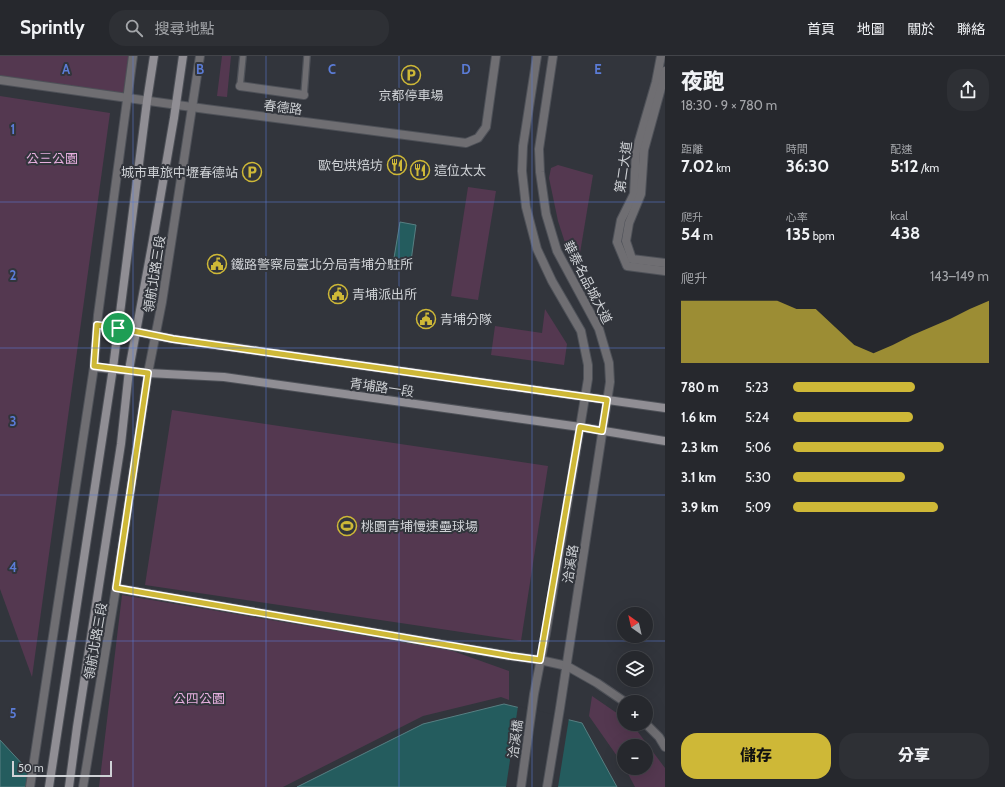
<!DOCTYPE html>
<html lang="zh-TW">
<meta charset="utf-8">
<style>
body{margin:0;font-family:Cabin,"Noto Sans TC",sans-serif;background:#2e3035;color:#f1f3f6;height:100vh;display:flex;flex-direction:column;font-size:15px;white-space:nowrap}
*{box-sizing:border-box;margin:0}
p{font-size:13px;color:#a4a6aa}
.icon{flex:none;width:22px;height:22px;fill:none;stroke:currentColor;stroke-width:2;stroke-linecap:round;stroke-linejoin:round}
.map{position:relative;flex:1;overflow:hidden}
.drawer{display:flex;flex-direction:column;background:#26282d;width:340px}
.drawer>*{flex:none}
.needle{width:26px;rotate:326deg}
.tools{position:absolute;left:617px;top:551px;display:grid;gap:8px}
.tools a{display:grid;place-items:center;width:36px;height:36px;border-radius:50%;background:#26282d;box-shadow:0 4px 16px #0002,0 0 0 1px #424449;font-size:20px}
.scale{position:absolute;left:12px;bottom:10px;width:100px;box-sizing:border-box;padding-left:4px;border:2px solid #cfd2d6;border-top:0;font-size:11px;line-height:14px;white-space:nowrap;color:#cfd2d6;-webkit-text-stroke:3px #32353c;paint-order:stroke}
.pin{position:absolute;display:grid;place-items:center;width:34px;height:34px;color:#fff;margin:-17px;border:2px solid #fff;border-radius:50%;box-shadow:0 1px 4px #0007}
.round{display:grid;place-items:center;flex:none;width:42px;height:42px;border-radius:16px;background:#2e3035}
.overview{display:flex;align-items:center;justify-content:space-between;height:68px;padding:0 16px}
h1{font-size:22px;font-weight:800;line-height:30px}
.metrics{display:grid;grid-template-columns:repeat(3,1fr);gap:6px;height:68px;padding:4px 16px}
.metrics div{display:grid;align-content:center}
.metrics b{font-size:17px;font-weight:800}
.metrics small{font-size:11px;font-weight:400}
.metrics p{font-size:11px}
.chart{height:112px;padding:8px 16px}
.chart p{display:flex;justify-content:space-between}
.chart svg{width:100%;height:72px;margin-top:4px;fill:#ceb837;opacity:.7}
.button{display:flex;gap:8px;margin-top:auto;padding:8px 16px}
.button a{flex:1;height:46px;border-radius:16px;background:#ceb837;color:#111;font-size:16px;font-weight:800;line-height:46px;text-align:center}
.button a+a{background:#2e3035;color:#f1f3f6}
ul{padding:0 16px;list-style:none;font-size:13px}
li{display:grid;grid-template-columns:64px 48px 1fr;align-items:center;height:30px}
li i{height:10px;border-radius:5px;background:#ceb837}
header{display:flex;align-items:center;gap:24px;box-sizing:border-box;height:56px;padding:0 20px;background:#26282d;border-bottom:1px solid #424449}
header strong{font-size:19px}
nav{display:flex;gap:22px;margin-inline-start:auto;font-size:14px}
.search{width:280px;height:36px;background:#2e3035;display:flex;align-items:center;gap:10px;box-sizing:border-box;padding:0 14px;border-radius:16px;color:#a4a6aa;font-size:15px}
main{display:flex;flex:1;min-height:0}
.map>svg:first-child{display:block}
.green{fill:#543850}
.water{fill:#245c5e;stroke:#577f82}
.pier{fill:#32353c}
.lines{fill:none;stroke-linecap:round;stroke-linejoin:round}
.service-casing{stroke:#4e5158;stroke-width:8}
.pedestrian-casing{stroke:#4e5158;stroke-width:10}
.minor-casing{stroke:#4e5158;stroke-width:10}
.tertiary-casing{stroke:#4e5158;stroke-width:10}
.secondary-casing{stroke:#4e5158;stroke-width:10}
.service{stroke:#6f6e72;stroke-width:5.5}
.pedestrian{stroke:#6f6e72;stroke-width:8}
.minor{stroke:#6f6e72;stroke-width:8}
.tertiary{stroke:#6f6e72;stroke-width:8}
.secondary{stroke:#908e94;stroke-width:8}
.route-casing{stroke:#fff;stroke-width:8}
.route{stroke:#ceb837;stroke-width:5}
.grid{fill:none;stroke:#5b7cd7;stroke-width:1;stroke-opacity:0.55}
.labels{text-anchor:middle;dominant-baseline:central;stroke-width:4;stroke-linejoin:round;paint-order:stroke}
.poi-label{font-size:13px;fill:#cfd2d6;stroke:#32353c;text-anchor:start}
.street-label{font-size:13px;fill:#cfd2d6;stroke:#32353c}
.park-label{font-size:13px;fill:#e5afde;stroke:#32353c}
.grid-label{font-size:13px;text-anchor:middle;font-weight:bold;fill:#5b7cd7;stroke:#32353c;stroke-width:4;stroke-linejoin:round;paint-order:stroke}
</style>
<header>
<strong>Sprintly</strong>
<div class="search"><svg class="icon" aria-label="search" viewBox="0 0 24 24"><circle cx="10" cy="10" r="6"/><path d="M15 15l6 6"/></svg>搜尋地點</div>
<nav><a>首頁</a><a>地圖</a><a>關於</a><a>聯絡</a></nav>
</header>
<main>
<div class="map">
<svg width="665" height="731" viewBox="0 0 665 731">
<rect width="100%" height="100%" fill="#32353c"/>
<!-- green -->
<g class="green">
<polygon points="0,0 130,0 123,38 0,21"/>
<polygon points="222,0 231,0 227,41 217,40"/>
<polygon points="0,40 110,57 32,621 0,533"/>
<polygon points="558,109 593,119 577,215 569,199 558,165 549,122 551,112"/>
<polygon points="468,131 496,135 478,244 451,240"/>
<polygon points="545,253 567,288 564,309 491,299 495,270 542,277"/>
<polygon points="172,354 548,410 521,585 145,529"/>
<polygon points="122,539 450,594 509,615 509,644 501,641 423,660 283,731 99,731"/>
<polygon points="592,640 624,662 624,668 632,668 665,712 665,731 635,731 625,712 646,712 646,690 624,690 624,710 589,660"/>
</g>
<!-- water -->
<g class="water">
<polygon points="400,166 416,169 411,205 394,202"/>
<polygon points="504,648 582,667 617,731 297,731 423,668"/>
<polygon points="0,684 26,712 60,731 0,731"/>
</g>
<!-- pier -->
<g class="pier">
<polygon points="518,650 569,662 558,731 506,731"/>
<polygon points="28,711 61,729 62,731 26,731"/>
</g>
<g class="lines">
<!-- service casing -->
<g class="service-casing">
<g id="service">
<polyline points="240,30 243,0"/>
<polyline points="304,39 307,0"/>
</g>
</g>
<!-- pedestrian casing -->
<g class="pedestrian-casing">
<g id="pedestrian">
<polyline points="661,0 656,26 636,95 634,138 621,164 617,186 627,210 665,215"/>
<polyline points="665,15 663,25 644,94 641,138 629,167 626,185 632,203 665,207"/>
</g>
</g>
<!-- minor casing -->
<g class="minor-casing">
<g id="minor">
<polyline points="0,24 206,53 466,87 478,82 486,71 496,0"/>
<polyline points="240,30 304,39"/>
<polyline points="116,532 511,600 540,604 567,610 597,627 625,646"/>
<polyline points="646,668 659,681 665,691"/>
<polyline points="521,731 534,638 546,577 588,323 588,309 581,275 552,225 537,193 526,151 522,115 523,90 537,0"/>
<polyline points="547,731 560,652 610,326 609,307 599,273 557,195 546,158 540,116 539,93 553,0"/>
</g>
</g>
<!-- tertiary casing -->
<g class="tertiary-casing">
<g id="tertiary">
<polyline points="30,731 94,311 98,259 133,0"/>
<polyline points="83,731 116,532 148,317 162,246 200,0"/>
</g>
</g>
<!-- secondary casing -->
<g class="secondary-casing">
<g id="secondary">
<polyline points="97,269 118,272 173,283 665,352"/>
<polyline points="94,311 148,317 224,321 580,371 665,385"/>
<polyline points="49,731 113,312 147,45 154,0"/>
<polyline points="69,731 77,671 121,388 129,314 153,184 174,62 183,0"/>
</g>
</g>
<!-- service -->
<use href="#service" class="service"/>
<!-- pedestrian -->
<use href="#pedestrian" class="pedestrian"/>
<!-- minor -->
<use href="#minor" class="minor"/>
<!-- tertiary -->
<use href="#tertiary" class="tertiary"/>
<!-- secondary -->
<use href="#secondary" class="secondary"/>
</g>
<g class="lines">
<!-- route casing -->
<g class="route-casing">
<polygon id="route" points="97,269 118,272 173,283 607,344 602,375 580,371 540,604 511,600 116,532 148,317 94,310"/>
</g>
<!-- route -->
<use href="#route" class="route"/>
</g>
<!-- grid -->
<path class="grid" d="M133,0V731M266,0V731M399,0V731M532,0V731M0,146H665M0,292H665M0,439H665M0,585H665"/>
<!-- icons -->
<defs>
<g id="parking-ring" transform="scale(1)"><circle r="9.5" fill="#32353c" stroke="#ceb837" stroke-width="1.5"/><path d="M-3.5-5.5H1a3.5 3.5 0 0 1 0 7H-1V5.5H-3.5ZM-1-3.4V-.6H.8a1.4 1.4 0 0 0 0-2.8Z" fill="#ceb837"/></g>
<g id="restaurant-ring" transform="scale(1)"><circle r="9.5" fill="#32353c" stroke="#ceb837" stroke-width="1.5"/><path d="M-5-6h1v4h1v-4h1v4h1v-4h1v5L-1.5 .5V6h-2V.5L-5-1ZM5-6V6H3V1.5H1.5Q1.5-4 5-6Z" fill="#ceb837"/></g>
<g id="civic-ring" transform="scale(1)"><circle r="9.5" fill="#32353c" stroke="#ceb837" stroke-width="1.5"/><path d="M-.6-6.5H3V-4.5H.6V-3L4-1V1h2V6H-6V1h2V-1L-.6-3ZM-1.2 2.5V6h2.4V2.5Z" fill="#ceb837"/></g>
<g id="stadium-ring" transform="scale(1)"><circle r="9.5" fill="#32353c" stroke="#ceb837" stroke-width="1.5"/><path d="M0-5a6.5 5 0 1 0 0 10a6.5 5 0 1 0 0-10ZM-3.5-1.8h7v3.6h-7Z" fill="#ceb837"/></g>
</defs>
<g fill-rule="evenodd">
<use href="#parking-ring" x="411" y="19"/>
<use href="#restaurant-ring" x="397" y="109"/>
<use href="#restaurant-ring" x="420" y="114"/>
<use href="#parking-ring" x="252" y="116"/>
<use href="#civic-ring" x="217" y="208"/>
<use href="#civic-ring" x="338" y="238"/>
<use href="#civic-ring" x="426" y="263"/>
<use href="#stadium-ring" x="347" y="470"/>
</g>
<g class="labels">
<!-- poi labels -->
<g class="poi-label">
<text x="411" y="39" text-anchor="middle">京都停車場</text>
<text x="383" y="109" text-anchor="end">歐包烘焙坊</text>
<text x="434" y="114">這位太太</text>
<text x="238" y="116" text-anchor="end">城市車旅中壢春德站</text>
<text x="231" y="208">鐵路警察局臺北分局青埔分駐所</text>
<text x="352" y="238">青埔派出所</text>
<text x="440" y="263">青埔分隊</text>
<text x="361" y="470">桃園青埔慢速壘球場</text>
</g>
<!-- street labels -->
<g class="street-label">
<text transform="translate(283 51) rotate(7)">春德路</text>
<text transform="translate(623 111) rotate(-82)">第二大道</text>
<text transform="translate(154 218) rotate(-81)">領航北路三段</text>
<text transform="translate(588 226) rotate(63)">華泰名品城大道</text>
<text transform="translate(382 331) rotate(8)">青埔路一段</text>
<text transform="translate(570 508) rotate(-81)">洽溪路</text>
<text transform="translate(95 585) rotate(-80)">領航北路三段</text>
<text transform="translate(515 683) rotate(-82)">洽溪橋</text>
</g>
<!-- park labels -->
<g class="park-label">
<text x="52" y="102">公三公園</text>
<text x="199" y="642">公四公園</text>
</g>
</g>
<g class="grid-label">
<text x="66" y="18">A</text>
<text x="200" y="18">B</text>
<text x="332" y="18">C</text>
<text x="466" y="18">D</text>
<text x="598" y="18">E</text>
<text x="13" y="78">1</text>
<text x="13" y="224">2</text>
<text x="13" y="370">3</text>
<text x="13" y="516">4</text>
<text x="13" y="662">5</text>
</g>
</svg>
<div class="tools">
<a><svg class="needle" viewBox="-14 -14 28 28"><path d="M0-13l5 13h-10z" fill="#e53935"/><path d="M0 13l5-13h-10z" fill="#a4a6aa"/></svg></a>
<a><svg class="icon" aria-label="layers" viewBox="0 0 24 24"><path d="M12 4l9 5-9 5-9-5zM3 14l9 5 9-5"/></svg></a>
<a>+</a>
<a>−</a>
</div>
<div class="scale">50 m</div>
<div class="pin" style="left:118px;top:272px;background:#1e9e55"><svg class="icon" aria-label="arrive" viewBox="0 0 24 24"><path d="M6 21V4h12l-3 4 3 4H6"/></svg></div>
</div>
<section class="drawer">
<div class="overview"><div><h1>夜跑</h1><p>18:30 · 9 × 780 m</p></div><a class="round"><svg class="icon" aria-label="share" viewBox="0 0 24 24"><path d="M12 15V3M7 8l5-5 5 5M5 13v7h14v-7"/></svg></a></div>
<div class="metrics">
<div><p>距離</p><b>7.02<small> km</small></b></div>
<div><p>時間</p><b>36:30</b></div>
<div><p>配速</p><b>5:12<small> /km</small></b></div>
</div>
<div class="metrics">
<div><p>爬升</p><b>54<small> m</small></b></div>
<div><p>心率</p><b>135<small> bpm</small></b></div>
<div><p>kcal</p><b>438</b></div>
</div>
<div class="chart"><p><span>爬升</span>143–149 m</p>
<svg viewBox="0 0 160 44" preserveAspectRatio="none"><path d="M0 44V6L10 6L20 6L30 6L40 6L50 6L60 11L70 11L80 22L90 33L100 38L110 33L120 27L130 22L140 17L150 11L160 6V44z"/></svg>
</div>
<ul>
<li><b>780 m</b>5:23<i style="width:62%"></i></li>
<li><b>1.6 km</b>5:24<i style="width:61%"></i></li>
<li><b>2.3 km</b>5:06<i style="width:77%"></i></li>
<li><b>3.1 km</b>5:30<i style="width:57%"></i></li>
<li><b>3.9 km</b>5:09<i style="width:74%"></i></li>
</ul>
<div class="button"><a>儲存</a><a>分享</a></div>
</section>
</main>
